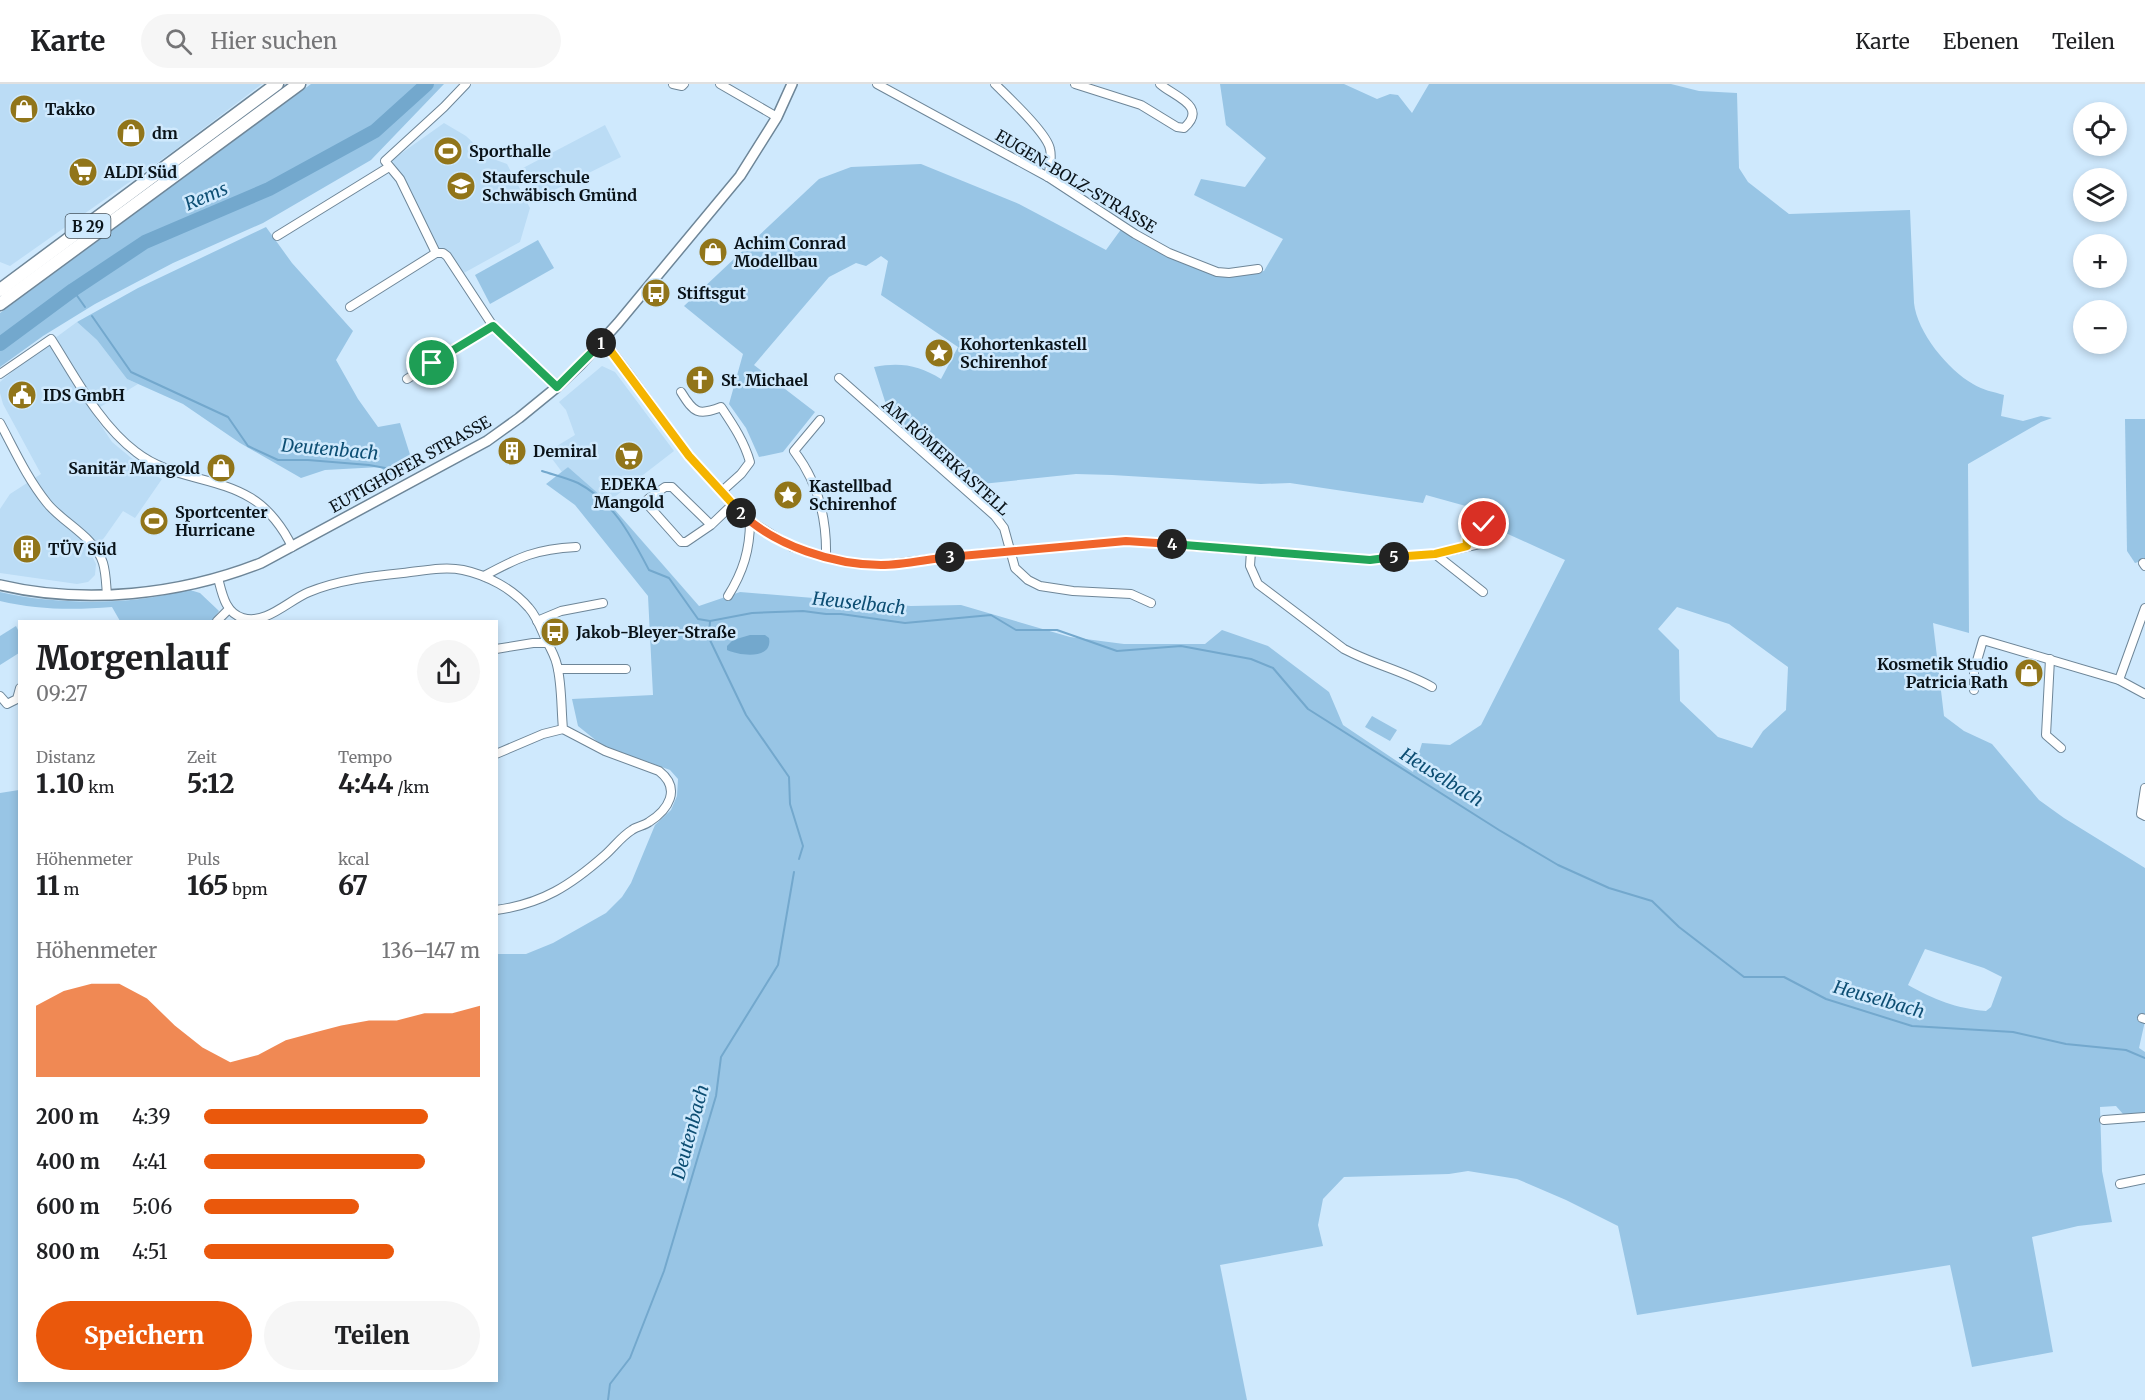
<!DOCTYPE html>
<html lang="de">
<meta charset="utf-8">
<style>
body{margin:0;font-family:Merriweather,serif;background:#f6f6f6;color:#202124;height:100vh;display:flex;flex-direction:column;font-size:22px;white-space:nowrap}
*{box-sizing:border-box;margin:0}
p{font-size:20px;color:#757577}
.icon{flex:none;width:33px;height:33px;fill:none;stroke:currentColor;stroke-width:2;stroke-linecap:round;stroke-linejoin:round}
.map{position:relative;flex:1;overflow:hidden}
.sheet{position:absolute;left:18px;top:536px;width:480px;height:762px;display:flex;flex-direction:column;background:#fff;border-radius:0px;box-shadow:0 3px 9px #0003}
.sheet>*{flex:none}
.controls{position:absolute;left:2073px;top:18px;display:grid;gap:12px}
.controls a{display:grid;place-items:center;width:54px;height:54px;border-radius:50%;background:#fff;box-shadow:0 3px 9px #0003;font-size:30px}
.pin{position:absolute;display:grid;place-items:center;width:51px;height:51px;color:#fff;margin:-26px;border:3px solid #fff;border-radius:50%;box-shadow:0 2px 6px #0007}
.km{position:absolute;width:30px;height:30px;margin:-15px;border-radius:50%;background:#222;color:#fff;font-size:16px;line-height:30px;text-align:center}
.round{display:grid;place-items:center;flex:none;width:63px;height:63px;border-radius:32px;background:#f6f6f6}
.headline{display:flex;align-items:center;justify-content:space-between;height:102px;padding:0 18px}
h1{font-size:33px;font-weight:800;line-height:45px}
.metrics{display:grid;grid-template-columns:repeat(3,1fr);gap:9px;height:102px;padding:6px 18px}
.metrics div{display:grid;align-content:center}
.metrics b{font-size:26px;font-weight:800}
.metrics small{font-size:16px;font-weight:400}
.metrics p{font-size:16px}
.chart{height:168px;padding:12px 18px}
.chart p{display:flex;justify-content:space-between}
.chart svg{width:100%;height:108px;margin-top:6px;fill:#ea580c;opacity:.7}
.button{display:flex;gap:12px;margin-top:auto;padding:12px 18px}
.button a{flex:1;height:69px;border-radius:36px;background:#ea580c;color:#fff;font-size:24px;font-weight:800;line-height:69px;text-align:center}
.button a+a{background:#f6f6f6;color:#202124}
ul{padding:0 18px;list-style:none;font-size:20px}
li{display:grid;grid-template-columns:96px 72px 1fr;align-items:center;height:45px}
li i{height:15px;border-radius:8px;background:#ea580c}
header{display:flex;align-items:center;gap:36px;box-sizing:border-box;height:84px;padding:0 30px;background:#fff;border-bottom:2px solid #e0e0e0}
header strong{font-size:28px}
nav{display:flex;gap:33px;margin-inline-start:auto;font-size:21px}
.search{width:420px;height:54px;background:#f6f6f6;display:flex;align-items:center;gap:15px;box-sizing:border-box;padding:0 21px;border-radius:33px;color:#757577;font-size:22px}
.map>svg:first-child{display:block}
.built{fill:#bbdcf5}
.green{fill:#98c5e5;fill-rule:evenodd}
.water{fill:#73a8cd}
.lines{fill:none;stroke-linecap:round;stroke-linejoin:round}
.stream{stroke:#73a8cd;stroke-width:2}
.river{stroke:#73a8cd;stroke-width:14}
.minor-casing{stroke:#6e8698;stroke-width:10}
.tertiary-casing{stroke:#6e8698;stroke-width:12}
.trunk-casing{stroke:#6e8698;stroke-width:15}
.minor{stroke:#fff;stroke-width:8}
.tertiary{stroke:#fff;stroke-width:9}
.trunk{stroke:#fff;stroke-width:12}
.split-1-casing{stroke:#fff;stroke-width:12}
.split-2-casing{stroke:#fff;stroke-width:12}
.split-3-casing{stroke:#fff;stroke-width:12}
.split-4-casing{stroke:#fff;stroke-width:12}
.split-5-casing{stroke:#fff;stroke-width:12}
.split-6-casing{stroke:#fff;stroke-width:12}
.split-1{stroke:#22a559;stroke-width:8}
.split-2{stroke:#f5b400;stroke-width:8}
.split-3{stroke:#f0652b;stroke-width:8}
.split-4{stroke:#f0652b;stroke-width:8}
.split-5{stroke:#22a559;stroke-width:8}
.split-6{stroke:#f5b400;stroke-width:8}
.labels{text-anchor:middle;dominant-baseline:central;stroke-width:5;stroke-linejoin:round;paint-order:stroke}
.shield{fill:#cfe9fd;stroke:#45535d;stroke-width:1.5}
.shield-label{font-size:15px;font-weight:bold;fill:#0a1319}
.poi-label{font-size:16px;font-weight:bold;fill:#0a1319;stroke:#cfe9fd;text-anchor:start}
.street-label{font-size:16px;fill:#0a1319;stroke:#cfe9fd}
.water-label{font-size:18px;font-style:italic;fill:#0d4e73;stroke:#cfe9fd}
</style>
<header>
<strong>Karte</strong>
<div class="search"><svg class="icon" aria-label="search" viewBox="0 0 24 24"><circle cx="10" cy="10" r="6"/><path d="M15 15l6 6"/></svg>Hier suchen</div>
<nav><a>Karte</a><a>Ebenen</a><a>Teilen</a></nav>
</header>
<div class="map">
<svg width="2145" height="1316" viewBox="0 0 2145 1316">
<rect width="100%" height="100%" fill="#cfe9fd"/>
<!-- built -->
<g class="built">
<polygon points="0,0 262,0 175,66 10,182 0,178"/>
<polygon points="444,39 466,52 488,73 507,80 530,124 520,158 462,190 433,161 392,76"/>
<polygon points="605,41 621,73 538,114 523,84"/>
<polygon points="77,238 97,256 127,295 138,300 92,328 112,358 147,387 162,395 135,434 123,427 104,454 90,468 96,480 95,491 88,498 77,500 0,489 0,425 10,410 41,390 3,320 0,309 0,298 32,271"/>
<polygon points="602,282 615,288 674,367 608,418 568,383 562,388 547,368 575,351 566,326 559,318"/>
</g>
<!-- green -->
<g class="green">
<polygon points="311,0 444,0 371,76 263,139 173,179 95,220 43,252 0,283 0,229"/>
<path d="M1220,0H1344L1377,15L1390,10L1398,11L1412,29L1429,0H1671L1699,7L1737,9L1739,84L1748,98L1789,130L1910,126L1914,219C1917,248 1948,286 1973,300C1982,306 1994,308 2004,311L2001,332L2023,337L2041,332L2052,334L2041,338L1968,380L1969,549L1933,539L1944,632L1964,647L1992,660L2039,716L2064,734L2145,784V937L2139,964L2145,968V1030H2123L2116,1022L2100,1023L2102,1087L2112,1138L2078,1142L2032,1153L2053,1268L1972,1283L1950,1181L1637,1231L1618,1142L1566,1116L1517,1095L1468,1087L1449,1090L1344,1093L1323,1115L1318,1141L1323,1162L1220,1181L1247,1316H0V709L19,706L20,1296H496L497,870H526L553,859L606,829L622,813L631,799L655,741L671,726L677,712L678,695L670,686L603,662L578,642L572,615L653,611L648,512L575,421L546,400L568,383L608,418L699,522L740,508L911,522L961,521L1070,553L1124,560H1205L1222,546L1268,562L1329,608L1343,641L1413,688L1422,659L1450,661L1481,641L1565,476L1499,446L1491,429L1426,411L1423,419L1290,399L1261,400L1112,391L1076,390L972,401L964,399L891,336L874,283C900,278 919,281 941,295L958,263L881,211L888,177L881,172L866,182L856,179L829,193L754,281L815,328L783,368L759,373L746,344L729,320L743,270L684,222L819,95L851,83L921,80L1019,120L1106,166L1122,144L1179,177L1221,192L1264,187L1283,155L1194,111L1201,95L1245,103L1266,74L1226,41ZM1677,523L1729,540L1788,583L1786,626L1763,647L1752,664L1718,653L1680,617L1679,566L1658,545ZM1925,865L1984,884L2002,893L1991,923L1986,927C1955,924 1935,916 1908,901Z"/>
<polygon points="266,143 292,179 353,247 336,276 358,315 378,343 400,339 413,380 390,392 380,383 325,386 301,394 240,359 183,320 127,295 97,256 77,238 138,204"/>
<polygon points="538,156 554,184 490,220 475,191"/>
<polygon points="2125,335 2145,335 2145,476 2135,479 2127,467"/>
<path d="M190,506L200,509L219,527L212,537H120L112,523C75,526 37,526 0,517V508C41,518 97,520 140,515C156,513 173,509 190,506Z"/>
<polygon points="16,542 19,548 19,569 0,581 0,552"/>
<polygon points="1372,632 1397,646 1390,657 1365,643"/>
</g>
<!-- water -->
<path class="water" d="M750,551H765L769,554C773,576 740,572 727,566V562L733,556Z"/>
<g class="lines">
<!-- stream -->
<g class="stream">
<polyline points="73,206 85,223"/>
<polyline points="92,232 131,288 228,333 248,362 278,376 308,376 369,381 407,388"/>
<path d="M542,387C554,391 567,394 578,399C614,418 631,452 649,486L669,494L698,535L710,537L709,554L746,631L789,693L790,720L803,762L799,775"/>
<polyline points="710,537 752,529 803,527 826,530 841,530 905,539 991,531 1016,546 1057,546 1117,567 1181,562 1251,575 1273,584 1308,625 1499,746 1558,781 1609,804 1652,817 1679,843 1744,893 1784,893 1826,915 1912,942 2013,948 2066,960 2126,966 2145,974"/>
<polyline points="608,1316 610,1300 630,1274 664,1187 716,1012 721,973 778,881 794,788"/>
</g>
<!-- river -->
<polyline class="river" points="0,260 73,206 145,158 269,105 375,47 427,0"/>
<!-- minor casing -->
<g class="minor-casing">
<g id="minor">
<polyline points="673,0 682,2 684,0"/>
<polyline points="720,0 777,33"/>
<polyline points="877,0 1048,93 1135,150 1169,169 1217,188 1229,189 1258,185"/>
<path d="M995,0C1008,13 1047,49 1050,65C1052,74 1050,84 1048,93"/>
<path d="M1075,0L1141,21L1177,43L1184,44C1209,22 1173,12 1160,0"/>
<polyline points="277,152 389,83"/>
<polyline points="436,169 443,169 447,172 493,242 557,303"/>
<polyline points="350,223 436,169 400,95 385,77 444,23 466,0"/>
<polyline points="602,258 611,266 632,294 689,372 750,437 792,463 826,473 852,479 883,481 955,472 1126,457 1370,476 1435,470 1493,457 1490,446 1483,440 1474,440 1466,452 1467,462"/>
<path d="M0,290L51,255C76,294 99,340 136,368C170,395 215,392 251,414C268,424 284,445 292,463"/>
<polyline points="839,294 995,432 1004,444 1015,484 1028,496 1040,502 1073,507 1131,510 1151,519"/>
<polyline points="407,295 493,242"/>
<path d="M681,308C694,329 698,332 721,323C733,341 744,357 750,378L741,390L721,408"/>
<path d="M820,336L794,367C818,398 827,434 826,473"/>
<path d="M0,339C15,367 27,394 47,419C63,439 95,453 103,479C106,489 106,500 107,511"/>
<polyline points="711,441 672,403 665,403 648,415 648,421 681,458 686,458 711,441 733,420"/>
<path d="M1251,467L1250,482L1258,500L1344,565C1372,580 1404,587 1432,603"/>
<polyline points="1435,470 1483,508"/>
<polyline points="2143,479 2145,482"/>
<path d="M484,492C519,473 536,465 576,463"/>
<path d="M218,494C222,509 225,529 243,534C266,541 289,516 309,508C338,496 373,492 403,489C422,487 444,482 463,486C487,491 513,505 529,524C537,533 541,545 546,556C551,565 555,572 557,581C562,601 561,624 563,645L605,667L659,687C682,705 668,726 649,738C644,742 637,742 632,746C622,752 614,763 605,771C571,801 542,820 496,826"/>
<path d="M728,512C743,488 750,466 750,437"/>
<polyline points="217,537 229,525"/>
<polyline points="537,537 561,527 603,519"/>
<polyline points="496,565 533,559 548,559"/>
<polyline points="2050,575 2046,651 2061,664"/>
<polyline points="558,585 626,585"/>
<polyline points="2119,596 2145,524"/>
<polyline points="1974,606 1974,587 1983,556 2119,596 2145,610"/>
<polyline points="0,612 7,620 17,615 20,604"/>
<polyline points="496,670 543,650 563,645"/>
<polyline points="2145,704 2141,730 2145,732"/>
<polyline points="2142,934 2145,935"/>
<polyline points="2104,1036 2145,1033"/>
<polyline points="2120,1100 2145,1095"/>
</g>
</g>
<!-- tertiary casing -->
<g class="tertiary-casing">
<path id="tertiary" d="M0,501C85,521 180,511 261,479L487,357L519,334L557,303L580,281L618,239L740,92L777,33L792,0"/>
</g>
<!-- trunk casing -->
<g class="trunk-casing">
<g id="trunk">
<polyline points="0,206 277,0"/>
<polyline points="0,220 299,0"/>
</g>
</g>
<!-- minor -->
<use href="#minor" class="minor"/>
<!-- tertiary -->
<use href="#tertiary" class="tertiary"/>
<!-- trunk -->
<use href="#trunk" class="trunk"/>
</g>
<g class="lines">
<!-- split-1 casing -->
<g class="split-1-casing">
<polyline id="split-1" points="432,279 493,242 557,303 601,259"/>
</g>
<!-- split-2 casing -->
<g class="split-2-casing">
<polyline id="split-2" points="601,259 610,266 689,372 741,429"/>
</g>
<!-- split-3 casing -->
<g class="split-3-casing">
<path id="split-3" d="M741,429C775,462 835,481 881,481C904,481 928,475 950,473"/>
</g>
<!-- split-4 casing -->
<g class="split-4-casing">
<polyline id="split-4" points="950,473 1126,457 1172,460"/>
</g>
<!-- split-5 casing -->
<g class="split-5-casing">
<polyline id="split-5" points="1172,460 1370,476 1394,473"/>
</g>
<!-- split-6 casing -->
<g class="split-6-casing">
<path id="split-6" d="M1394,473L1435,470L1467,462C1466,452 1467,447 1474,440H1484"/>
</g>
<!-- split-1 -->
<use href="#split-1" class="split-1"/>
<!-- split-2 -->
<use href="#split-2" class="split-2"/>
<!-- split-3 -->
<use href="#split-3" class="split-3"/>
<!-- split-4 -->
<use href="#split-4" class="split-4"/>
<!-- split-5 -->
<use href="#split-5" class="split-5"/>
<!-- split-6 -->
<use href="#split-6" class="split-6"/>
</g>
<!-- icons -->
<defs>
<g id="shop-disc" transform="scale(1.5)"><circle r="9.5" fill="#91751a" stroke="#cfe9fd"/><path d="M-5-2.5h2.3a2.7 3.5 0 0 1 5.4 0H5L5.5 6h-11ZM-1.5-2.5h3a1.5 2.3 0 0 0-3 0Z" fill="#fff"/></g>
<g id="stadium-disc" transform="scale(1.5)"><circle r="9.5" fill="#91751a" stroke="#cfe9fd"/><path d="M0-5a6.5 5 0 1 0 0 10a6.5 5 0 1 0 0-10ZM-3.5-1.8h7v3.6h-7Z" fill="#fff"/></g>
<g id="supermarket-disc" transform="scale(1.5)"><circle r="9.5" fill="#91751a" stroke="#cfe9fd"/><path d="M-6-5.5h2.5l.6 2H6L4.5 2H-2.5L-4.4-4H-6ZM-1.5 3.2a1.3 1.3 0 1 0 .1 0ZM3 3.2a1.3 1.3 0 1 0 .1 0Z" fill="#fff"/></g>
<g id="school-disc" transform="scale(1.5)"><circle r="9.5" fill="#91751a" stroke="#cfe9fd"/><path d="M0-5L7-2L0 1L-7-2ZM-4 1L0 2.5L4 1V4Q0 6-4 4Z" fill="#fff"/></g>
<g id="bus-disc" transform="scale(1.5)"><circle r="9.5" fill="#91751a" stroke="#cfe9fd"/><path d="M-5-6H5V4H4V6H2V4H-2V6H-4V4H-5ZM-3.5-4V0h7V-4ZM-3.5 1.2v1.5H-2V1.2ZM2 1.2v1.5H3.5V1.2Z" fill="#fff"/></g>
<g id="sight-disc" transform="scale(1.5)"><circle r="9.5" fill="#91751a" stroke="#cfe9fd"/><path d="M0-6L1.8-2.2L6-1.7L2.9 1.2L3.7 5.4L0 3.3L-3.7 5.4L-2.9 1.2L-6-1.7L-1.8-2.2Z" fill="#fff"/></g>
<g id="church-disc" transform="scale(1.5)"><circle r="9.5" fill="#91751a" stroke="#cfe9fd"/><path d="M-1.2-6h2.4v3.5h3.3v2.4h-3.3V6h-2.4V-.1h-3.3v-2.4h3.3Z" fill="#fff"/></g>
<g id="civic-disc" transform="scale(1.5)"><circle r="9.5" fill="#91751a" stroke="#cfe9fd"/><path d="M-.6-6.5H3V-4.5H.6V-3L4-1V1h2V6H-6V1h2V-1L-.6-3ZM-1.2 2.5V6h2.4V2.5Z" fill="#fff"/></g>
<g id="building-disc" transform="scale(1.5)"><circle r="9.5" fill="#91751a" stroke="#cfe9fd"/><path d="M-4-6H4V6H1V3H-1V6H-4ZM-2.5-4.3h1.7v1.8h-1.7ZM.8-4.3h1.7v1.8H.8ZM-2.5-1h1.7V.8h-1.7ZM.8-1h1.7V.8H.8Z" fill="#fff"/></g>
</defs>
<g fill-rule="evenodd">
<use href="#shop-disc" x="24" y="25"/>
<use href="#shop-disc" x="131" y="49"/>
<use href="#stadium-disc" x="448" y="67"/>
<use href="#supermarket-disc" x="83" y="88"/>
<use href="#school-disc" x="461" y="102"/>
<use href="#shop-disc" x="713" y="168"/>
<use href="#bus-disc" x="656" y="209"/>
<use href="#sight-disc" x="939" y="269"/>
<use href="#church-disc" x="700" y="296"/>
<use href="#civic-disc" x="22" y="311"/>
<use href="#building-disc" x="512" y="367"/>
<use href="#supermarket-disc" x="629" y="372"/>
<use href="#shop-disc" x="221" y="384"/>
<use href="#sight-disc" x="788" y="411"/>
<use href="#stadium-disc" x="154" y="437"/>
<use href="#building-disc" x="27" y="465"/>
<use href="#bus-disc" x="555" y="548"/>
<use href="#shop-disc" x="2029" y="589"/>
</g>
<g class="labels">
<!-- shield labels -->
<rect class="shield" x="65.5" y="130" width="45" height="24" rx="4.5"/>
<g class="shield-label">
<text x="88" y="142">B 29</text>
</g>
<!-- poi labels -->
<g class="poi-label">
<text x="45" y="25">Takko</text>
<text x="152" y="49">dm</text>
<text x="469" y="67">Sporthalle</text>
<text x="104" y="88">ALDI Süd</text>
<text x="482" y="93">Stauferschule<tspan x="482" dy="18">Schwäbisch Gmünd</tspan></text>
<text x="734" y="159">Achim Conrad<tspan x="734" dy="18">Modellbau</tspan></text>
<text x="677" y="209">Stiftsgut</text>
<text x="960" y="260">Kohortenkastell<tspan x="960" dy="18">Schirenhof</tspan></text>
<text x="721" y="296">St. Michael</text>
<text x="43" y="311">IDS GmbH</text>
<text x="533" y="367">Demiral</text>
<text x="200" y="384" text-anchor="end">Sanitär Mangold</text>
<text x="629" y="400" text-anchor="middle">EDEKA<tspan x="629" dy="18">Mangold</tspan></text>
<text x="809" y="402">Kastellbad<tspan x="809" dy="18">Schirenhof</tspan></text>
<text x="175" y="428">Sportcenter<tspan x="175" dy="18">Hurricane</tspan></text>
<text x="48" y="465">TÜV Süd</text>
<text x="576" y="548">Jakob-Bleyer-Straße</text>
<text x="2008" y="580" text-anchor="end">Kosmetik Studio<tspan x="2008" dy="18">Patricia Rath</tspan></text>
</g>
<!-- street labels -->
<g class="street-label">
<text transform="translate(1076 97) rotate(31)">EUGEN-BOLZ-STRASSE</text>
<text transform="translate(946 373) rotate(42)">AM RÖMERKASTELL</text>
<text transform="translate(410 380) rotate(-29)">EUTIGHOFER STRASSE</text>
</g>
<!-- water labels -->
<g class="water-label">
<text transform="translate(206 112) rotate(-23)">Rems</text>
<text transform="translate(330 365) rotate(5)">Deutenbach</text>
<text transform="translate(859 519) rotate(6)">Heuselbach</text>
<text transform="translate(1442 693) rotate(32)">Heuselbach</text>
<text transform="translate(1879 915) rotate(16)">Heuselbach</text>
<text transform="translate(690 1048) rotate(-75)">Deutenbach</text>
</g>
</g>
</svg>
<div class="controls">
<a><svg class="icon" aria-label="locate" viewBox="0 0 24 24"><circle cx="12" cy="12" r="6"/><path d="M12 2v4M12 18v4M2 12h4M18 12h4"/></svg></a>
<a><svg class="icon" aria-label="layers" viewBox="0 0 24 24"><path d="M12 4l9 5-9 5-9-5zM3 14l9 5 9-5"/></svg></a>
<a>+</a>
<a>−</a>
</div>
<div class="pin" style="left:432px;top:279px;background:#1e9e55"><svg class="icon" aria-label="arrive" viewBox="0 0 24 24"><path d="M6 21V4h12l-3 4 3 4H6"/></svg></div>
<div class="pin" style="left:1484px;top:440px;background:#d93025"><svg class="icon" aria-label="check" viewBox="0 0 24 24"><path d="M5 12l5 5 9-10"/></svg></div>
<b class="km" style="left:601px;top:259px">1</b>
<b class="km" style="left:741px;top:429px">2</b>
<b class="km" style="left:950px;top:473px">3</b>
<b class="km" style="left:1172px;top:460px">4</b>
<b class="km" style="left:1394px;top:473px">5</b>
<section class="sheet">
<div class="headline"><div><h1>Morgenlauf</h1><p>09:27</p></div><a class="round"><svg class="icon" aria-label="share" viewBox="0 0 24 24"><path d="M12 15V3M7 8l5-5 5 5M5 13v7h14v-7"/></svg></a></div>
<div class="metrics">
<div><p>Distanz</p><b>1.10<small> km</small></b></div>
<div><p>Zeit</p><b>5:12</b></div>
<div><p>Tempo</p><b>4:44<small> /km</small></b></div>
</div>
<div class="metrics">
<div><p>Höhenmeter</p><b>11<small> m</small></b></div>
<div><p>Puls</p><b>165<small> bpm</small></b></div>
<div><p>kcal</p><b>67</b></div>
</div>
<div class="chart"><p><span>Höhenmeter</span>136–147 m</p>
<svg viewBox="0 0 160 44" preserveAspectRatio="none"><path d="M0 44V15L10 9L20 6L30 6L40 12L50 23L60 32L70 38L80 35L90 29L100 26L110 23L120 21L130 21L140 18L150 18L160 15V44z"/></svg>
</div>
<ul>
<li><b>200 m</b>4:39<i style="width:81%"></i></li>
<li><b>400 m</b>4:41<i style="width:80%"></i></li>
<li><b>600 m</b>5:06<i style="width:56%"></i></li>
<li><b>800 m</b>4:51<i style="width:69%"></i></li>
</ul>
<div class="button"><a>Speichern</a><a>Teilen</a></div>
</section>
</div>
